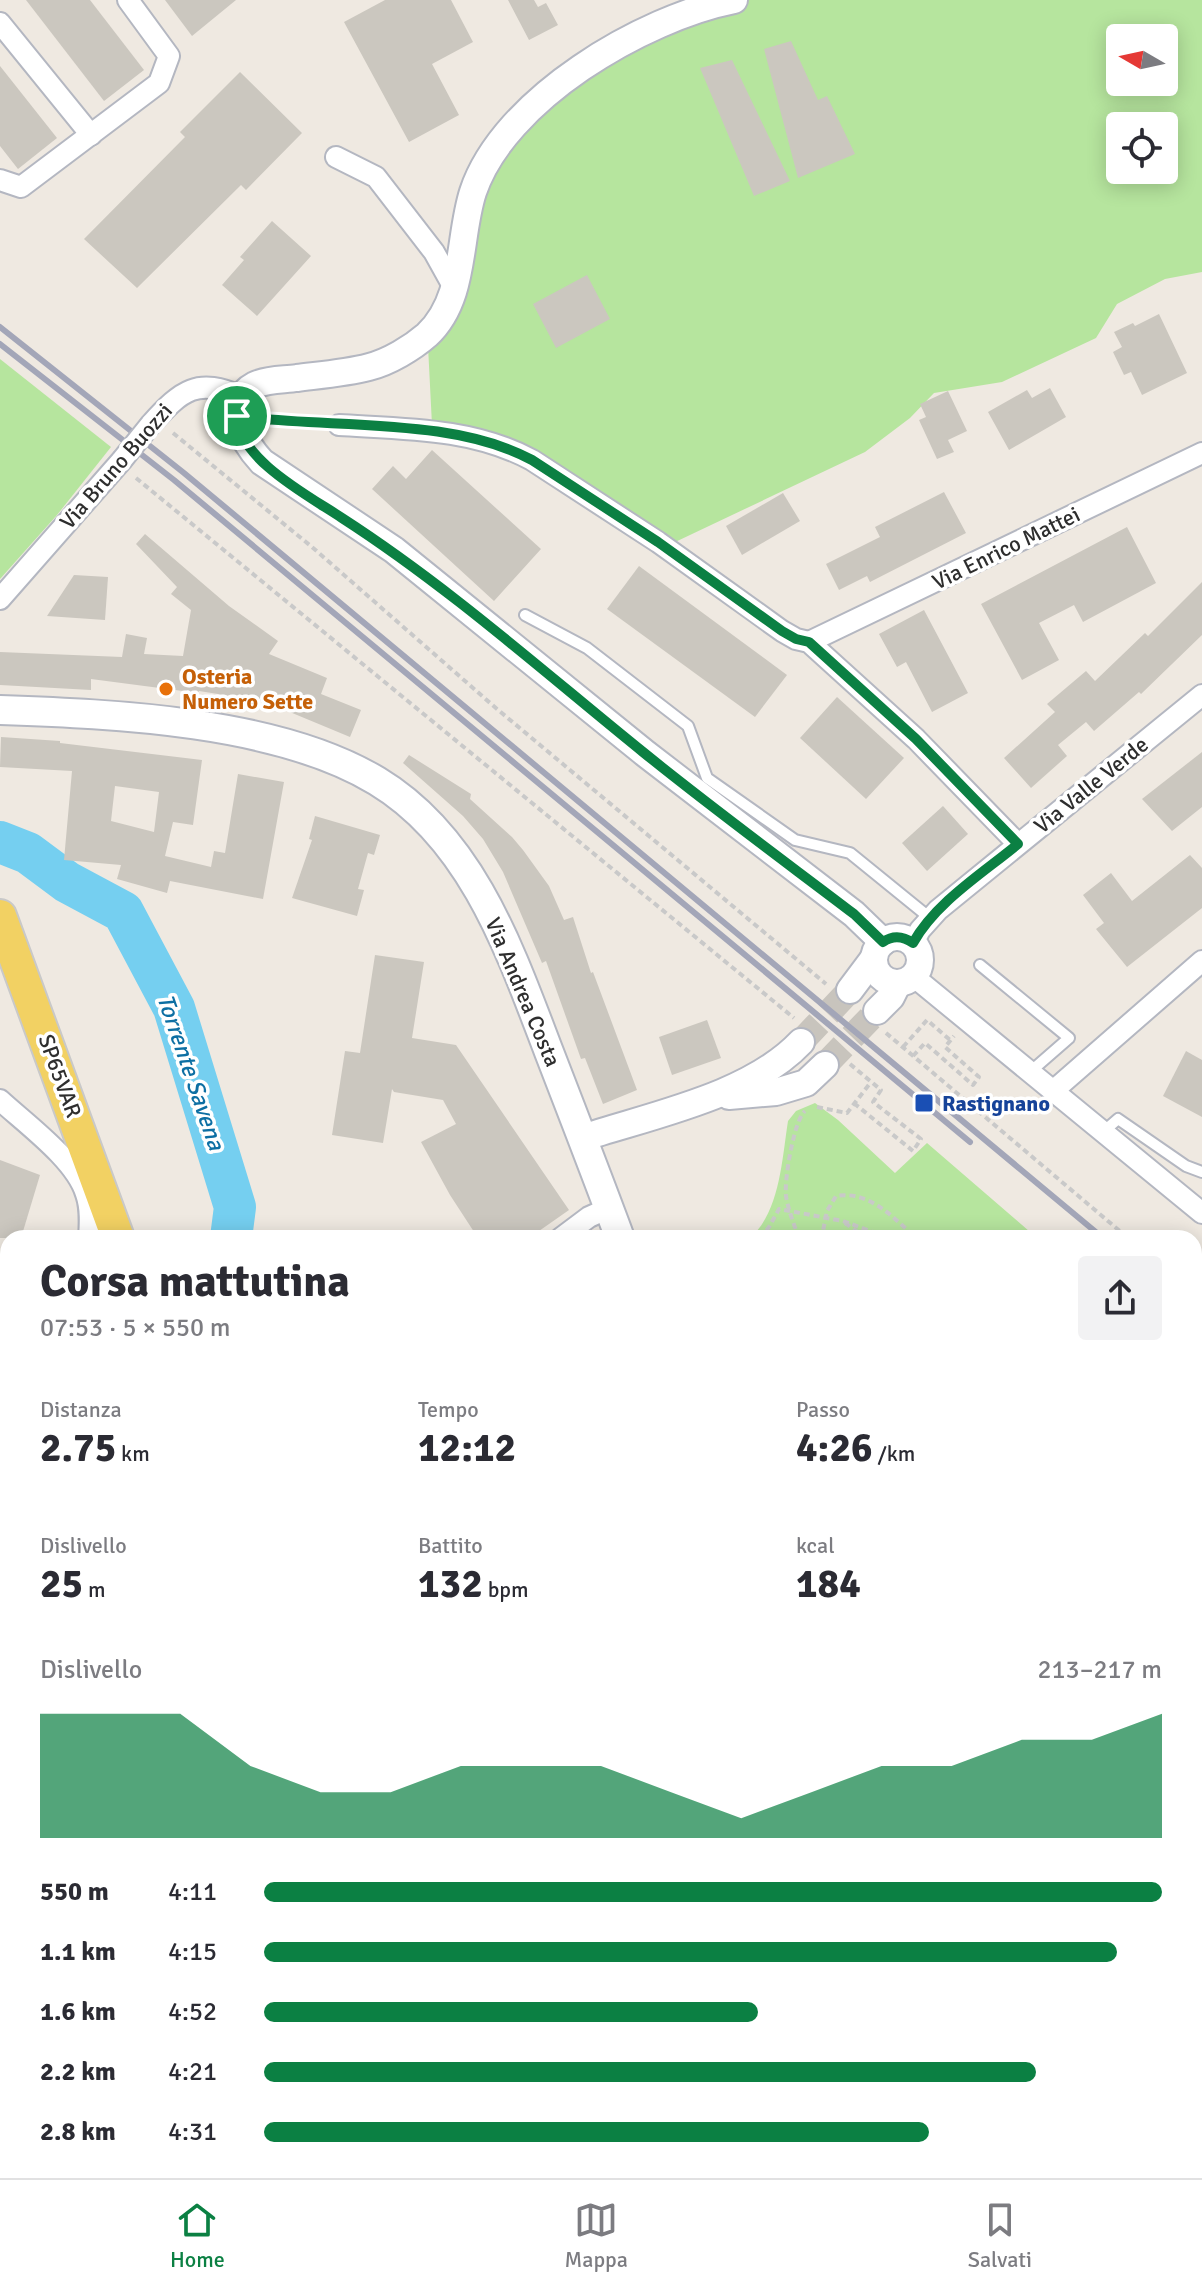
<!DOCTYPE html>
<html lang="it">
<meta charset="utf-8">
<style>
body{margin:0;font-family:Signika,sans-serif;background:#f2f2f3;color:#2b2b33;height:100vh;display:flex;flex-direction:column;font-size:30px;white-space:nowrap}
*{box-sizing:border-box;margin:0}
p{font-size:26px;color:#7c7c81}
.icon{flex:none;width:44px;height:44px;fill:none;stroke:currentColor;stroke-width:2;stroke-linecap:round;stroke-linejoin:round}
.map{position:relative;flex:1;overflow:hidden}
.sheet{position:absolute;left:0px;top:1230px;width:1202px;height:948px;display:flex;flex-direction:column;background:#fff;border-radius:24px 24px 0 0;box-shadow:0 4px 20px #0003}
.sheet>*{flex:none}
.needle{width:52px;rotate:279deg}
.controls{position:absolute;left:1106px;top:24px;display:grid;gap:16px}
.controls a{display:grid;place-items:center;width:72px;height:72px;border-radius:8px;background:#fff;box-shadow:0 4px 20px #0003;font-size:40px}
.pin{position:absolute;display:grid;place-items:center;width:68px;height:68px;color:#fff;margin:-34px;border:4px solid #fff;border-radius:50%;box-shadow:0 2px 8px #0007}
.round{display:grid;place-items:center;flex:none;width:84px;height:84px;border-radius:8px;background:#f2f2f3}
.overview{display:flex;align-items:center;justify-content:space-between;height:136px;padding:0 40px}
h1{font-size:44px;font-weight:800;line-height:60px}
.stats{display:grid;grid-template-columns:repeat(3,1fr);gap:12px;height:136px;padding:8px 40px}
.stats div{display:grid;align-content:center}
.stats b{font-size:40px;font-weight:800}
.stats small{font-size:22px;font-weight:400}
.stats p{font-size:22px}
.chart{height:224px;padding:16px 40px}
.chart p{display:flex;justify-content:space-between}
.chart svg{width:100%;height:144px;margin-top:8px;fill:#0b8043;opacity:.7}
ul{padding:0 40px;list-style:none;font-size:26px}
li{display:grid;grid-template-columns:128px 96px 1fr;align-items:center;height:60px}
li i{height:20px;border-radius:10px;background:#0b8043}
.tabs{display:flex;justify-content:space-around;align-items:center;height:112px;border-top:2px solid #e1e1e2;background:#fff;font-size:22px;color:#7c7c81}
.tabs a{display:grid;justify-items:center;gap:4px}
.tabs .active{color:#0b8043}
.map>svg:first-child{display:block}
.green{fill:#b6e59e;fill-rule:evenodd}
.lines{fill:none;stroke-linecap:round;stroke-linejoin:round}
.river{stroke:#75cff0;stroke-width:42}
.building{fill:#cbc7bf;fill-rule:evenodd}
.tertiary-tunnel{stroke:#c8c4bd;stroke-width:26;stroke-dasharray:26 13;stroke-linecap:butt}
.service-casing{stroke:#b4b7c1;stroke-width:14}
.minor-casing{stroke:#b4b7c1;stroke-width:24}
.tertiary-casing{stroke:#b4b7c1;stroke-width:30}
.secondary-casing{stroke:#b4b7c1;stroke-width:32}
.primary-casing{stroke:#c9c9c9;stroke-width:36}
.path{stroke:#c9c9c9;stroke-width:4;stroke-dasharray:6 4;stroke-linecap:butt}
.service{stroke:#fff;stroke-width:10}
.minor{stroke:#fff;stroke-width:20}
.tertiary{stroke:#fff;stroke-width:26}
.secondary{stroke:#fff;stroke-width:28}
.primary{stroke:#f2d163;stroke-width:32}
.rail{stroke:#a3a6b8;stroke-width:6}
.minor-bridge-casing{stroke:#b4b7c1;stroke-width:24;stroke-linecap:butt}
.minor-bridge{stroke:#fff;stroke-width:20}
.route-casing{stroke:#fff;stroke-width:16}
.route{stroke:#0b8043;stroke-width:10}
.food-dot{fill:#e8710a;stroke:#fff;stroke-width:3}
.transit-dot{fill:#1a4fb4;stroke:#fff;stroke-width:3}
.labels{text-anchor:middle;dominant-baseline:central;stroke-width:7;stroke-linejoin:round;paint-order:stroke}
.street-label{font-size:22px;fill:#2e2e2e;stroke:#fff}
.food-label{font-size:22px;font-weight:bold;fill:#c56008;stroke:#fff;text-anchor:start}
.transit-label{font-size:22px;font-weight:bold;fill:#164399;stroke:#fff;text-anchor:start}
.water-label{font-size:24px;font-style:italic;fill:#0d6fa3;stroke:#fff}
</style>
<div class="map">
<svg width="1202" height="2178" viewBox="0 0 1202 2178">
<rect width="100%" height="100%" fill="#efe9e1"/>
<!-- green -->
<g class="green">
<path d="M709,0H1202V272L1165,279L1117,304L1096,338L1002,382L934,393L910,418L865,452L671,544L603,503L432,425L428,346L436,300L468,182L500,136ZM1120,38H1164V82H1120ZM1120,126H1164V170H1120Z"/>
<polygon points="0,359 111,447 57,515 0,579"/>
<path d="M815,1103L838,1120L895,1173L927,1143L1037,1238H750C780,1212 782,1159 788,1121L796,1111Z"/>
<polygon points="8,1294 8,2170 737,2170 738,2178 0,2178 0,1299"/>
</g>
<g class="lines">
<!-- river -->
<g class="river">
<polyline points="0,842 28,853 67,882 123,912 174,1008 235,1207 231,1238"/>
<polyline points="784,2170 785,2178"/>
</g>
</g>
<!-- building -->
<g class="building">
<polygon points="26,0 90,0 144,70 104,101"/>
<polygon points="165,0 236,0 192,36"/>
<polygon points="385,0 451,0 473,42 432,64 459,115 409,142 344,22"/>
<polygon points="508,0 534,0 538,7 546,3 558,25 529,40"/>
<polygon points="791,41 818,100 827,96 855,154 798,178 764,49"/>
<polygon points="732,60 790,181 754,196 700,68"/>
<polygon points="0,66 57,138 18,169 0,146"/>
<polygon points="240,72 302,133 246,190 241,185 137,288 84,239 185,137 180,132"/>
<polygon points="272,221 311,256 257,316 222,285 244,260 240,257"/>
<polygon points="587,275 610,319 556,348 533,304"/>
<polygon points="1159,314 1187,373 1142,395 1131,372 1124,375 1113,352 1122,347 1114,332 1133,323 1135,326"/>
<polygon points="1050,388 1066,417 1009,450 988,412 1027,390 1032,398"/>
<polygon points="948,391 967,431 948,440 954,452 937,459 919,420 926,417 920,404"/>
<polygon points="432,450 541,549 494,601 372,489 393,466 406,479"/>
<polygon points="944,492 966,533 870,582 867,576 839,590 826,564 880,537 875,527"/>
<polygon points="783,493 800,521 742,555 726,526"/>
<polygon points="1127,527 1156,583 1083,622 1074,605 1039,623 1059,660 1022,680 981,604"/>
<polygon points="145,534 229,606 278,641 269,654 327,678 321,694 361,710 350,737 285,710 288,705 199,691 198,693 91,679 91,690 0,685 0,652 122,657 126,634 147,638 144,654 183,656 191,610 171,594 177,587 136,544"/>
<polygon points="639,566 787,675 755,717 607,609"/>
<polygon points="74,575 108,577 105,620 47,616"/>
<polygon points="1202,582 1202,635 1141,694 1139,692 1094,731 1086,722 1058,745 1067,756 1031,788 1004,758 1055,712 1047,704 1086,671 1095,681 1145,633 1148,636"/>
<polygon points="924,610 968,693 932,712 906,662 897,667 879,634"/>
<polygon points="837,697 904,758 866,799 800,738"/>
<path d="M1,737L60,741V743L202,760L193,825L173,822L165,856L211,867L214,851L225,853L238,774L284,782L263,899L170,881L167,893L117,879L121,865L64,860L72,771L0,767ZM115,786L159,792L154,832L111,821Z"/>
<polygon points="1202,752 1202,807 1172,831 1142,799"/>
<polygon points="409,755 471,794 470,799 512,837 523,850 549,886 564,920 573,917 591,973 593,972 637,1090 603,1104 585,1058 581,1059 546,961 542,963 503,872 483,839 463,816 403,763"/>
<polygon points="943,806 968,834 927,871 902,843"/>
<polygon points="315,816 380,835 374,855 368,853 358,889 364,890 357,916 292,898 312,840 309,839"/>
<polygon points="1190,855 1202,868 1202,908 1127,967 1096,929 1104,923 1083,895 1111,873 1132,901"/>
<polygon points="375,955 424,962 412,1038 456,1045 569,1210 529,1238 478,1238 450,1195 421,1142 456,1124 443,1100 394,1092 392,1089 383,1143 332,1135 345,1051 360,1053"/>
<polygon points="707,1020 721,1058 672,1075 659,1037"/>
<polygon points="1186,1051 1202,1060 1202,1117 1163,1096"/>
<polygon points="0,1160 40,1175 21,1238 0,1238"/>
</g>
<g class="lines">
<!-- tertiary-tunnel -->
<g class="tertiary-tunnel">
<polyline points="801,1042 850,990"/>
<polyline points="825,1065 877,1011"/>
</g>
<!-- service casing -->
<g class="service-casing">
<g id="service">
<polyline points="525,615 587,648 688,726 707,778 795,840 850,853 930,918"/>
<polyline points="980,965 1069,1038 1030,1072"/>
<polyline points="1103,1132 1118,1119 1186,1166 1202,1172"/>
</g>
</g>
<!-- minor casing -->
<g class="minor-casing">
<g id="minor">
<polyline points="0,23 91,135"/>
<polyline points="336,157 376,177 434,252 454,288"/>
<polyline points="0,180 21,187 159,83 169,56 128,0"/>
<path d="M151,424C182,390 197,377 242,397"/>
<path d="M339,425C405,429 473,428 532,460L658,542L782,631L796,639L809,642L916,739L1018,844"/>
<polyline points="0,599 122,460"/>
<polyline points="809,642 1202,453"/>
<polyline points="913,943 920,930 938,910 1202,695"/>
<polyline points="913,976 1202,1213"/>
<polyline points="1053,1091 1202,961"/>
<path d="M0,1100C26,1124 76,1160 86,1194C91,1208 90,1224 89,1238"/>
<polyline points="561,1238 589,1217 609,1208"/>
<polyline points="1194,1845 1202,1851"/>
<polyline points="1194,1905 1201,1893 1197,1881"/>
<polyline points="1194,2162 1202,2157"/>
<polyline points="1104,2178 1104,2170"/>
<polyline points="1173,2178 1184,2170"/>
</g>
</g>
<!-- tertiary casing -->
<g class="tertiary-casing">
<g id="tertiary">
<path d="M734,0C643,18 504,99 473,192C458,238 466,299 427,335C412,348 389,362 369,367C346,373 321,375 297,378C284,380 268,379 255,385C221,403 244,443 262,462L394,550L646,754L854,914L883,942"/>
<circle cx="897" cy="960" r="23"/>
<polyline points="850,990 874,958"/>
<polyline points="877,1011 891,997 898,983"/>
<polyline points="729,1096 776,1092 806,1083 825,1065"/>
<path d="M582,1138C652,1115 750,1096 801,1042"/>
</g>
</g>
<!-- secondary casing -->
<g class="secondary-casing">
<g id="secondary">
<path d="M0,710C115,714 278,721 377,781C473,839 511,953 549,1052C573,1114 597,1176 620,1238"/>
<polyline points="1194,1976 1202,1980"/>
</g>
</g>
<!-- primary casing -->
<g class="primary-casing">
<g id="primary">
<polyline points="0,916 118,1238"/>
<polyline points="629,2170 634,2178"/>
</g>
</g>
<!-- path -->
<g class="path">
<polyline points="263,420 318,424"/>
<polyline points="173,433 312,547 497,709 826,984"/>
<polyline points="136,478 794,1018"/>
<polyline points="886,1033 1128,1238"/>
<polyline points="903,1047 927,1020 950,1040"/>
<polyline points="913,1056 925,1043 973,1085 979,1077 945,1047 954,1036"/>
<polyline points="850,1064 881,1090 873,1102 921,1139 913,1151 855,1104"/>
<polyline points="817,1107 847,1113 871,1082"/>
<polyline points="845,1223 866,1238"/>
<polyline points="760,1238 769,1227 779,1209 843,1221 889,1238"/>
<path d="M799,1238C794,1225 788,1209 786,1196C784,1180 794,1120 805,1111"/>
<path d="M818,1238L823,1231L827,1211L836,1196C869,1190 894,1218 916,1238"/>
<path d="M1194,1247C1202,1260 1202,1270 1195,1283"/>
<polyline points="1194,1295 1202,1301"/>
<polyline points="0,1893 8,1900"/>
<polyline points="139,2170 141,2178"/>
<polyline points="327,2170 338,2178"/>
</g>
<!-- service -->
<use href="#service" class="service"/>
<!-- minor -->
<use href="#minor" class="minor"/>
<!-- tertiary -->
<use href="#tertiary" class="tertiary"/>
<!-- secondary -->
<use href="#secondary" class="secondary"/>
<!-- primary -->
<use href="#primary" class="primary"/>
<!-- rail -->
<g class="rail">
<polyline points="0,327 184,473 1103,1238"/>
<polyline points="0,344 174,480 970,1142"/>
<polyline points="1194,1313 1202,1319"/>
<polyline points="1194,1329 1202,1336"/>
</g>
<!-- minor-bridge casing -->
<g class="minor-bridge-casing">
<polyline id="minor-bridge" points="122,460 151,424"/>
</g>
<!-- minor-bridge -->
<use href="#minor-bridge" class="minor-bridge"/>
</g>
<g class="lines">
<!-- route casing -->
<g class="route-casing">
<path id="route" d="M237,416C329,429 451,416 532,460L658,542L782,631L796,639L809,642L916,739L1018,844C983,873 936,902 913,943C903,936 893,935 883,942L854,914C783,860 712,808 643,752C544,672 449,587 342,518C309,496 238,459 237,416Z"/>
</g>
<!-- route -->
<use href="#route" class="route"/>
</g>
<!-- markers -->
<circle class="food-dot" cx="166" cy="689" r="8"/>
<rect class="transit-dot" x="914" y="1093" width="20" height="20" rx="4"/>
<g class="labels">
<!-- street labels -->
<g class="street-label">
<text transform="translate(116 466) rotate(-49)">Via Bruno Buozzi</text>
<text transform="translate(1006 548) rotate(-26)">Via Enrico Mattei</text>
<text transform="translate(1091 785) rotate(-39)">Via Valle Verde</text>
<text transform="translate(523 992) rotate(67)">Via Andrea Costa</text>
<text transform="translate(60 1076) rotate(70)">SP65VAR</text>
</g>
<!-- food labels -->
<g class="food-label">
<text x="182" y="676">Osteria<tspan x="182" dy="25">Numero Sette</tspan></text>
</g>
<!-- transit labels -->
<g class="transit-label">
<text x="942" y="1103">Rastignano</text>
</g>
<!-- water labels -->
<g class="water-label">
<text transform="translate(191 1072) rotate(71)">Torrente Savena</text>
</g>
</g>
</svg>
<div class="controls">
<a><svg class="needle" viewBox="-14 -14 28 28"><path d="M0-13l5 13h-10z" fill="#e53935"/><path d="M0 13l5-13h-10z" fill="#7c7c81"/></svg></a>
<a><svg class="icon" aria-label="locate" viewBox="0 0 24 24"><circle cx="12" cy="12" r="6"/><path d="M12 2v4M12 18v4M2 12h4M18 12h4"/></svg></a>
</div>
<div class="pin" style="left:237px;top:416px;background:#1e9e55"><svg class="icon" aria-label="arrive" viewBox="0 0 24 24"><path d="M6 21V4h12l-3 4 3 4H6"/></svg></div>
<section class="sheet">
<div class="overview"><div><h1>Corsa mattutina</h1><p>07:53 · 5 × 550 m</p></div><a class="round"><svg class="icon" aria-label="share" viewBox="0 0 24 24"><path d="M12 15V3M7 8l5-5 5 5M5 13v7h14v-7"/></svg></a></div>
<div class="stats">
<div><p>Distanza</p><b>2.75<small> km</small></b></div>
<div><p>Tempo</p><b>12:12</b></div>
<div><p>Passo</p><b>4:26<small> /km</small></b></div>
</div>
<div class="stats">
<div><p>Dislivello</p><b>25<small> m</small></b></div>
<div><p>Battito</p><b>132<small> bpm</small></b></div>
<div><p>kcal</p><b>184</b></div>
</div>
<div class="chart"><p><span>Dislivello</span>213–217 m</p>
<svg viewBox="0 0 160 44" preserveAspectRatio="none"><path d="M0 44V6L10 6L20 6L30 22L40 30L50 30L60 22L70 22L80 22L90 30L100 38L110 30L120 22L130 22L140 14L150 14L160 6V44z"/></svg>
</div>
<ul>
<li><b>550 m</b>4:11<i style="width:100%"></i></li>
<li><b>1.1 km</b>4:15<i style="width:95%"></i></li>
<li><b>1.6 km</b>4:52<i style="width:55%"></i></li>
<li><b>2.2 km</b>4:21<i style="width:86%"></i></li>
<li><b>2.8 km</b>4:31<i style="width:74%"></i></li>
</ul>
</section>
</div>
<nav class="tabs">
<a class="active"><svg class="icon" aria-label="home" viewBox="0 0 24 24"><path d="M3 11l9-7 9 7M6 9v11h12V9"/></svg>Home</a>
<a><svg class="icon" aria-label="map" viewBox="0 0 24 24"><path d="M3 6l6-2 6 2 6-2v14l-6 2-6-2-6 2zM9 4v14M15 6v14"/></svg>Mappa</a>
<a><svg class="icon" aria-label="saved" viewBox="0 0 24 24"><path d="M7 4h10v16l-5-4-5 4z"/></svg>Salvati</a>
</nav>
